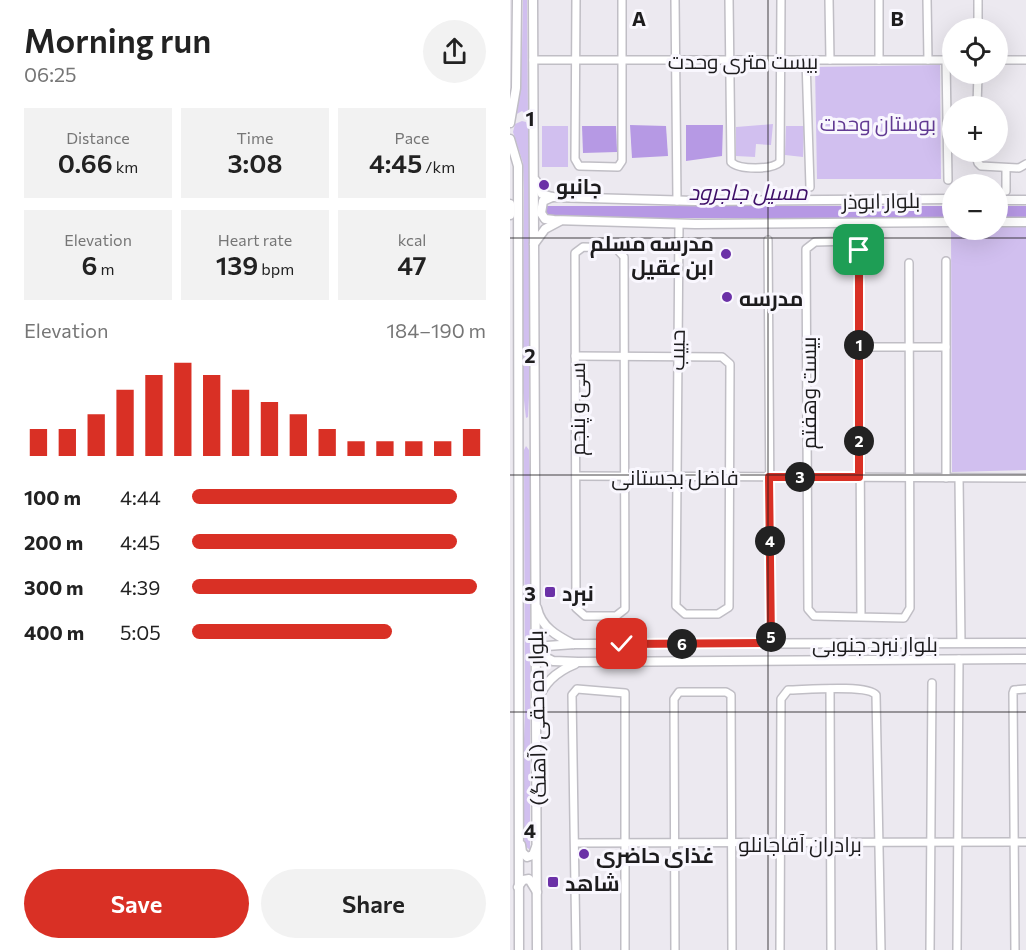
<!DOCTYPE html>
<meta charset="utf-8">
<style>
body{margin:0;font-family:Commissioner,Cairo,sans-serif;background:#f2f2f2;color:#222;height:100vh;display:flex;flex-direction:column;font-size:22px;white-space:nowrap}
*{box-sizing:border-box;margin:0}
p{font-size:20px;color:#767676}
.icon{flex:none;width:33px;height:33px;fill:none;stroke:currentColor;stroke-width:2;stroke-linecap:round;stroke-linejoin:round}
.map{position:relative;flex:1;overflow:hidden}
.panel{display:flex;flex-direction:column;background:#fff;width:510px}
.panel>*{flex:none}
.fabs{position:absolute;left:432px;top:18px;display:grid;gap:12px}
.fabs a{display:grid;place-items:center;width:66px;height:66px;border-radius:50%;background:#fff;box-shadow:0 6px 24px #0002;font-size:30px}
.pin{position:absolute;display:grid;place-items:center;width:51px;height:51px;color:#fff;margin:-26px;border-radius:12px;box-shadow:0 3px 9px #0006}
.km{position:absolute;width:30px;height:30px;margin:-15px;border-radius:50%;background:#222;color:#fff;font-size:16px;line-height:30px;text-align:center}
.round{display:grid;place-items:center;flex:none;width:63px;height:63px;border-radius:32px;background:#f2f2f2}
.headline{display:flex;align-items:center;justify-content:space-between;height:102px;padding:0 24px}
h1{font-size:33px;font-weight:600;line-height:45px}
.figures{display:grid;grid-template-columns:repeat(3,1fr);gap:9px;height:102px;padding:6px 24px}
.figures div{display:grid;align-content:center;border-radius:0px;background:#f2f2f2;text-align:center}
.figures b{font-size:26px;font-weight:600}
.figures small{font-size:16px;font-weight:400}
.figures p{font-size:16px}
.chart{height:168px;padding:12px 24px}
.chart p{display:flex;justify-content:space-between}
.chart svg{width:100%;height:108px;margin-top:6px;stroke:#d93025;stroke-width:6}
.button{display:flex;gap:12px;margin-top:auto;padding:12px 24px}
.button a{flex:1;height:69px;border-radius:36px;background:#d93025;color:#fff;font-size:24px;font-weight:600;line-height:69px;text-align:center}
.button a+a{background:#f2f2f2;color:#222}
ul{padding:0 24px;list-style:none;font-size:20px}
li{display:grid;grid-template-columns:96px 72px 1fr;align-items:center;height:45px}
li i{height:15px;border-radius:8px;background:#d93025}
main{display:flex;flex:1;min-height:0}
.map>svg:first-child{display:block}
.green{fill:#d1bfef}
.forest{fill:#b699e4}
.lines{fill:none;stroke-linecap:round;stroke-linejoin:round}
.river{stroke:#b698e4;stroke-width:12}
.minor-casing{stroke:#c0bec5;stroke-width:10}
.major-casing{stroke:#c0bec5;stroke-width:11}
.minor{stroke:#fff;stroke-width:7}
.major{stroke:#fff;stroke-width:8}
.route-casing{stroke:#fff;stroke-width:12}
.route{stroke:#d93025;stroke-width:8}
.grid{fill:none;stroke:#1d1c1e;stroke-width:1.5;stroke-opacity:0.55}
.poi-dot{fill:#6b31a7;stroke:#f9f7fe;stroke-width:2}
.labels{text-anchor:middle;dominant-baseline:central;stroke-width:6;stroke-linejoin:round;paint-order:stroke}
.street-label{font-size:21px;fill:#1d1c1e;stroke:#f9f7fe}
.park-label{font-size:21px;fill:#623a93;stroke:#f9f7fe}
.poi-label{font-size:21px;font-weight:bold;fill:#1d1c1e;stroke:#f9f7fe;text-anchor:start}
.water-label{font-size:22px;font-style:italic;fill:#3d0d67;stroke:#f9f7fe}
.grid-label{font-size:20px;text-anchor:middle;font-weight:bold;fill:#1d1c1e;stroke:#f9f7fe;stroke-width:6;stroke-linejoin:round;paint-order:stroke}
</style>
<main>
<section class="panel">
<div class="headline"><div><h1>Morning run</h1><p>06:25</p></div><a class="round"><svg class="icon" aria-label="share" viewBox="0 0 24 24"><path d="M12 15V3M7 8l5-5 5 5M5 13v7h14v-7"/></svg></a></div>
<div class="figures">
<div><p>Distance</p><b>0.66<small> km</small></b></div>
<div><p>Time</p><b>3:08</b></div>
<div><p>Pace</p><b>4:45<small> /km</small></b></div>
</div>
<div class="figures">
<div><p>Elevation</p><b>6<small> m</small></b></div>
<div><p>Heart rate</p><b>139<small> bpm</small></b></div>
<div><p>kcal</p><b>47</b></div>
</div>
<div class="chart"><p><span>Elevation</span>184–190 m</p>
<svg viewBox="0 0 160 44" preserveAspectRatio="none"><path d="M5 44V33M15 44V33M25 44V27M35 44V17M45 44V11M55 44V6M65 44V11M75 44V17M85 44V22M95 44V27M105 44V33M115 44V38M125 44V38M135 44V38M145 44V38M155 44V33"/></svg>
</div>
<ul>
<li><b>100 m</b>4:44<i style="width:90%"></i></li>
<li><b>200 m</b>4:45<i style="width:90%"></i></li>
<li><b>300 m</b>4:39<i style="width:97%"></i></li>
<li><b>400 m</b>5:05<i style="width:68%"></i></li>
</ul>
<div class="button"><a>Save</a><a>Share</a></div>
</section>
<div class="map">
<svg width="516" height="950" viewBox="0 0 516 950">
<rect width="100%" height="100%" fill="#ece9f0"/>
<!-- green -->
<g class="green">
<polygon points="13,0 17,0 18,116 12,111 5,115 12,50"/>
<polygon points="430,65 431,179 307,179 305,67"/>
<polygon points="12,121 16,122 19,132 19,397 18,417 16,418 12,383 14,190 13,163 3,132 5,124"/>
<polygon points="263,124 261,145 246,144 245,157 226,156 226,127"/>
<rect x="32" y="126" width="26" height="41"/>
<polygon points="276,126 294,126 293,157 275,155"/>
<polygon points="516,225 516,470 442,472 441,227 442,230 488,230 488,226"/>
<polygon points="16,446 19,450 20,474 20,850 15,846 11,811 15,714 14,450"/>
</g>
<!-- forest -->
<g class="forest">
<polygon points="120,125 156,126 158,156 122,158"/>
<polygon points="176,125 213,125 212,156 176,161"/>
<polygon points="72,126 106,126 107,152 73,153"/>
</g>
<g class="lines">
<!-- river -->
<g class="river">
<polyline points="34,212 442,212"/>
<polyline points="488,212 516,212"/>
</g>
<!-- minor casing -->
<g class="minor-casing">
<g id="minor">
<polyline points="66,0 65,159 69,166 108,167 112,161 112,0"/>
<polyline points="165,0 167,201"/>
<path d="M219,0L221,162C229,170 262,170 270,162L271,0"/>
<polyline points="319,0 320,60"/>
<polyline points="369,0 369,60"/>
<polyline points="417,0 418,60"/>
<polyline points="468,0 468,28"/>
<polyline points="23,60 442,60"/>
<polyline points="296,60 300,187"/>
<polyline points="436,60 438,180"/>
<polyline points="488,60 516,60"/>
<polyline points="467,106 468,74"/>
<polyline points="465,152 468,163 471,166 509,168 516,164"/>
<polyline points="496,191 496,168"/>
<polyline points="258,240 261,643"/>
<polygon points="73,247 106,248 114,257 115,609 106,616 75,616 66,608 65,253"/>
<polyline points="349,347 436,347"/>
<polyline points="65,356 212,357 220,364 219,607 208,614 175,614 166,606 169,224"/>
<polyline points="66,476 516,478"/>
<polyline points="436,478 436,261"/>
<polyline points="449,478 451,643"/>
<polyline points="351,615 349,250 342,241 305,242 296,249 298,609 304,616 394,618 400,608 399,263"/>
<polyline points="320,689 321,950"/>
<polyline points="65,843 516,842"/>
<polyline points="66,950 62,695 67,689 115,693 115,950"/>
<polyline points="165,950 164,699 169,692 216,692 221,695 222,950"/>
<path d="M270,950L271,699L278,690C293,690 358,684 366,695L371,950"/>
<polyline points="420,950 422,683"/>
<polyline points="447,950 449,659"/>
<polyline points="505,950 503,693 504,690 516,689"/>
</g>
</g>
<!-- major casing -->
<g class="major-casing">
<g id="major">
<polyline points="23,0 27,950"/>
<polyline points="0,123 6,88 7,0"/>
<polyline points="0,139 8,166 9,950"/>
<polyline points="26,181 32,194 42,197 185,201 442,199"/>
<polyline points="42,197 33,201 31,213 35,219 44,220 185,224 442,222"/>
<polyline points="488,200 516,200"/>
<polyline points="0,204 0,215"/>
<polyline points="488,222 516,222"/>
<polyline points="24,244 35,229 50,221"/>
<path d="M27,608C31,627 47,636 63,644"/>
<polyline points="516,643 64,644 37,646 32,651 33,656 43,661 68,662 516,659"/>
<path d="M28,700C34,682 48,671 65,664"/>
<polyline points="11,845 12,852 17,857 23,855 26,847"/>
<polyline points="8,887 13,880 19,879 27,892"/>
</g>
</g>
<!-- minor -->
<use href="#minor" class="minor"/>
<!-- major -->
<use href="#major" class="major"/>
</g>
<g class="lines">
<!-- route casing -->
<g class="route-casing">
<polyline id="route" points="112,644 261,643 259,477 349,477 349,250"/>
</g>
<!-- route -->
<use href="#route" class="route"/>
</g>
<!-- grid -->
<path class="grid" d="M258,0V950M0,238H516M0,475H516M0,712H516"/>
<!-- markers -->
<g class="poi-dot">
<circle cx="34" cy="185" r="6"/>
<circle cx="216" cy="254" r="6"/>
<circle cx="217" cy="297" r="6"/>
<rect x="34" y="586" width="12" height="12" rx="3"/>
<circle cx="74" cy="854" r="6"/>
<rect x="37" y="876" width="12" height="12" rx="3"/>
</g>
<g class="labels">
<!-- street labels -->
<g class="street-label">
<text x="233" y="60">بیست متری وحدت</text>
<text transform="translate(371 200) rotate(-1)">بلوار ابوذر</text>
<text transform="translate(166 350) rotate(-89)">حبیب</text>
<text transform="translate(297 393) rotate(-90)">بیست وهفتم</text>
<text transform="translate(66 409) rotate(-90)">سی و پنجم</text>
<text x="165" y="476">فاضل بجستانی</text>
<text x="365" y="643">بلوار نبرد جنوبی</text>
<text transform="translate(26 718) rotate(-91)">بلوار ده حقی (آهنگ)</text>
<text x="290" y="843">برادران آقاجانلو</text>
</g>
<!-- park labels -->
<g class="park-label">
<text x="368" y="122">بوستان وحدت</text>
</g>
<!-- poi labels -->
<g class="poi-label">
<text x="46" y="185">جانبو</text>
<text x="204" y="242" text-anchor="end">مدرسه مسلم<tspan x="204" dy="24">ابن عقیل</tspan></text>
<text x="229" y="297">مدرسه</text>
<text x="52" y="592">نبرد</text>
<text x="86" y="854">غذای حاضری</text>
<text x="55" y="882">شاهد</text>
</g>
<!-- water labels -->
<g class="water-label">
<text x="238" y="191">مسیل جاجرود</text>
</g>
</g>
<g class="grid-label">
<text x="129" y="26">A</text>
<text x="387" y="26">B</text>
<text x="20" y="126">1</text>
<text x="20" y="363">2</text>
<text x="20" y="601">3</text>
<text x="20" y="838">4</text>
</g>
</svg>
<div class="fabs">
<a><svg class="icon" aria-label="locate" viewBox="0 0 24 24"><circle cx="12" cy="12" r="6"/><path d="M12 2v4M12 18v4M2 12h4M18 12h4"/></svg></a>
<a>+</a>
<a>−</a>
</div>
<div class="pin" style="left:349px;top:250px;background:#1e9e55"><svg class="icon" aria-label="arrive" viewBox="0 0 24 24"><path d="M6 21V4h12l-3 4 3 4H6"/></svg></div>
<div class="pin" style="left:112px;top:644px;background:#d93025"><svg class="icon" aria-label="check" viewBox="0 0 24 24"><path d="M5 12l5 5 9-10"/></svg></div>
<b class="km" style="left:349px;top:345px">1</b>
<b class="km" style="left:349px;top:441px">2</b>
<b class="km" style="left:290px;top:477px">3</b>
<b class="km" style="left:260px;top:541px">4</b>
<b class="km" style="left:261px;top:637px">5</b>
<b class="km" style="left:172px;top:644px">6</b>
</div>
</main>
